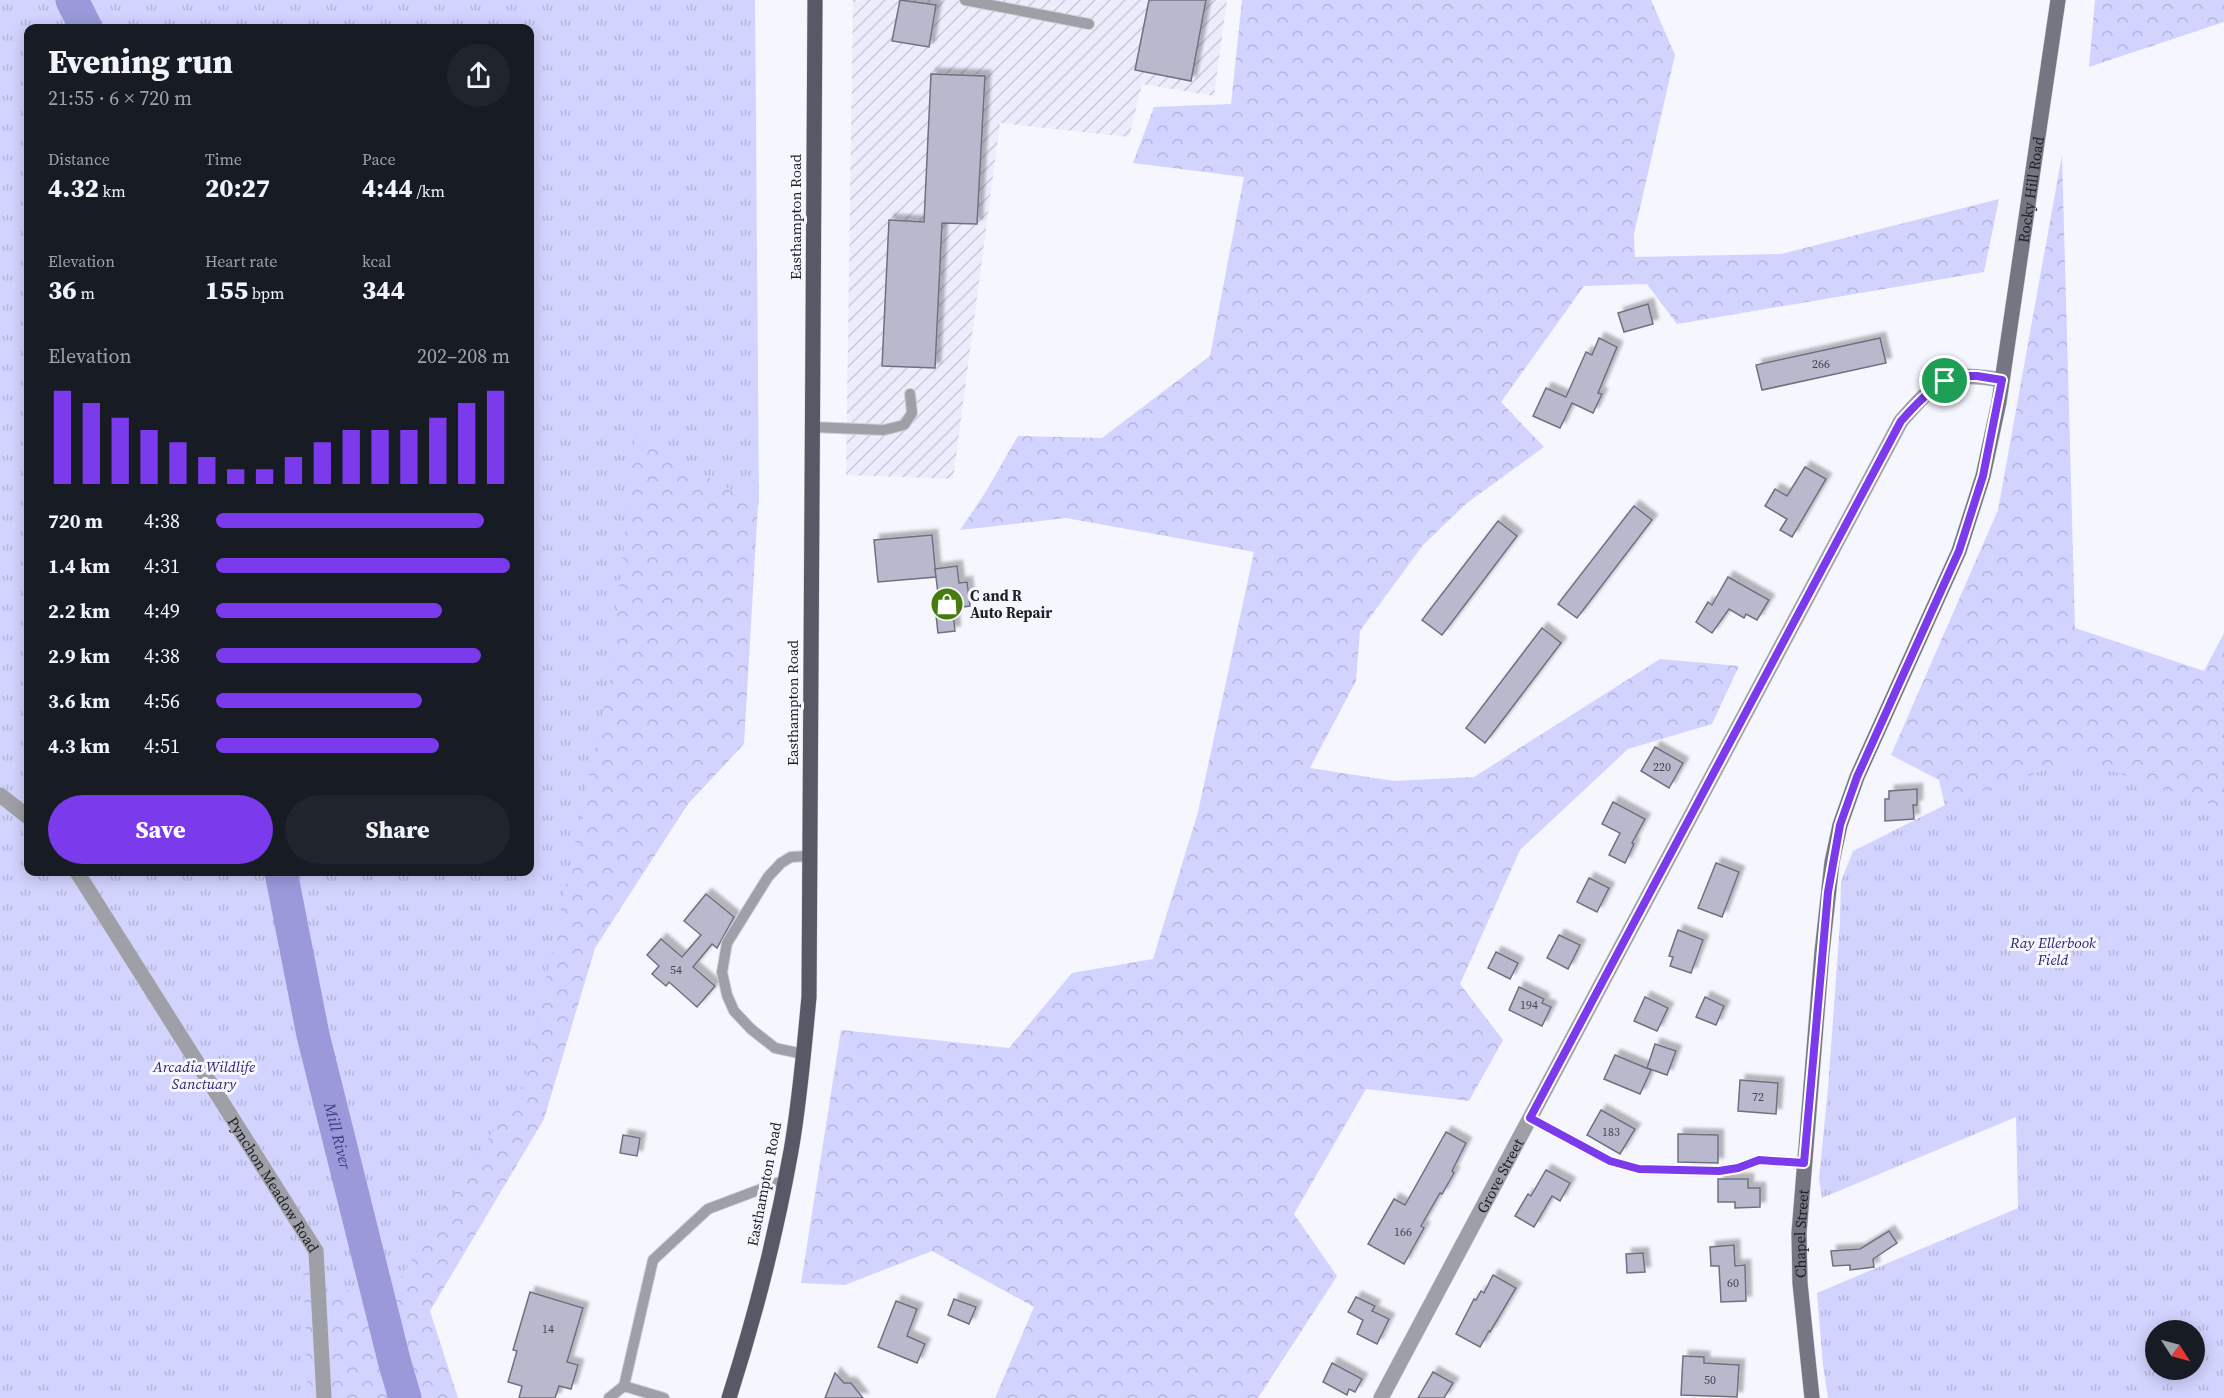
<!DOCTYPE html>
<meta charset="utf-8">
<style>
body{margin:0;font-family:"Source Serif 4",serif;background:#20242c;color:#f1f3f6;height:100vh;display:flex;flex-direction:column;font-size:22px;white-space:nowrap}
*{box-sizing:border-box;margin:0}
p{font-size:20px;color:#9ea1a6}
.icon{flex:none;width:33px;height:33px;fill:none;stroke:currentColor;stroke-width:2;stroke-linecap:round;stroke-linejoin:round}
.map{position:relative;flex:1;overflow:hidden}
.drawer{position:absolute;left:24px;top:24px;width:510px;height:852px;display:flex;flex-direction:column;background:#171b24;border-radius:12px;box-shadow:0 3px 15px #0003}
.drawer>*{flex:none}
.needle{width:39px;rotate:126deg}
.controls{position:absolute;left:2145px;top:1320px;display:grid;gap:12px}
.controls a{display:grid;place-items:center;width:60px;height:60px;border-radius:50%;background:#171b24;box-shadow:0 3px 15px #0003;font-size:30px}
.pin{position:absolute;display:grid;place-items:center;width:51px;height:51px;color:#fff;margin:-26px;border:3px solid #fff;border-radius:50%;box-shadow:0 2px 6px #0007}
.round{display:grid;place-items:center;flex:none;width:63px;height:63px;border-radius:32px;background:#20242c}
.head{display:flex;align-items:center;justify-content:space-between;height:102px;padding:0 24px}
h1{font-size:33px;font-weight:800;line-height:45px}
.figures{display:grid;grid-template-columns:repeat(3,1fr);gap:9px;height:102px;padding:6px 24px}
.figures div{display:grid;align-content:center}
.figures b{font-size:26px;font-weight:800}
.figures small{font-size:16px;font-weight:400}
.figures p{font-size:16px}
.chart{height:168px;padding:12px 24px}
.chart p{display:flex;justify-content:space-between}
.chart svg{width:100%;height:108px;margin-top:6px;stroke:#7c3aed;stroke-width:6}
.primary-button{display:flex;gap:12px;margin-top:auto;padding:12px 24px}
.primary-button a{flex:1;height:69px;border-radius:36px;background:#7c3aed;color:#fff;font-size:24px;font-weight:800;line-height:69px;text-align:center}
.primary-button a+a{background:#20242c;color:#f1f3f6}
ul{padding:0 24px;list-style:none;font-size:20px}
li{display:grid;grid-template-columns:96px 72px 1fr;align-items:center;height:45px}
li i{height:15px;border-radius:8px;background:#7c3aed}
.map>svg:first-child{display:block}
.industrial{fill:url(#industrial-furrows)}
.forest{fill:url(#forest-crowns)}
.park{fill:url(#park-tufts);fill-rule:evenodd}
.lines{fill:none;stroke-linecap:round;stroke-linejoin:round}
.river{stroke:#9a9adb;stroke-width:33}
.building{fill:#b8b9cc;stroke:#6f7081;stroke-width:1.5;filter:url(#shadow)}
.lane-casing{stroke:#cfcfd7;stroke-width:12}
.street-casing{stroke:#cfcfd7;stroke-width:16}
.secondary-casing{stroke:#cfcfd7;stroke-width:16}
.primary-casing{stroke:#cfcfd7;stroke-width:16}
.lane{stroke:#9f9fa8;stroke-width:10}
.street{stroke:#9f9fa8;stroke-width:15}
.secondary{stroke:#757681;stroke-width:15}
.primary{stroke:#585866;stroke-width:15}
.route-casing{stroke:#fff;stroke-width:12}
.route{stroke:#7c3aed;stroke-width:8}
.labels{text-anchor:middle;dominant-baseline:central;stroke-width:6;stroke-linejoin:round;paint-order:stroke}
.number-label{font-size:12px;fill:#454650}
.street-label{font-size:15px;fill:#1f1f26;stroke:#f6f6fe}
.poi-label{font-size:15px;font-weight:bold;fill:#1f1f26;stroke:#f6f6fe;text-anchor:start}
.park-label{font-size:15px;font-style:italic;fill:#2b1f6b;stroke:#f6f6fe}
.water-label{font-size:16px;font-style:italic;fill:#423b88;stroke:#f6f6fe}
</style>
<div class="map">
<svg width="2224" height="1398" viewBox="0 0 2224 1398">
<defs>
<pattern id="industrial-furrows" width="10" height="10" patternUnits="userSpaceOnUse" patternTransform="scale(1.5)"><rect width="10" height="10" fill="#ebecfc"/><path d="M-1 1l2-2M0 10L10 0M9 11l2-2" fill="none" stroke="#c9cad8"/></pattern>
<pattern id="forest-crowns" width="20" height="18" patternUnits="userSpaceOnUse" patternTransform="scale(1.5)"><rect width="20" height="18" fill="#d2d3fe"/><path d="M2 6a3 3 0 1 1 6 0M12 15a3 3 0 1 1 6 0" fill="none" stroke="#b4b5da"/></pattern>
<pattern id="park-tufts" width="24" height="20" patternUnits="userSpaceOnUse" patternTransform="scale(1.5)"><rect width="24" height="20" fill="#d2d3fe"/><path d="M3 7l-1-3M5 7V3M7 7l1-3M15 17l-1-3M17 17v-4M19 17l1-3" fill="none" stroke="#b4b5da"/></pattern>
<filter id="shadow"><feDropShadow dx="5.5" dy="-5.5" stdDeviation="1.5" flood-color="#0004"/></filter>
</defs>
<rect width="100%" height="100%" fill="#f6f6fe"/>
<!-- industrial -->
<polygon class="industrial" points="853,0 1227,0 1214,96 1142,84 1129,137 1000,123 953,479 846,475"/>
<!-- forest -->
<g class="forest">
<polygon points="0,0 753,0 758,504 744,744 688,804 595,948 544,1119 430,1311 458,1398 0,1398 0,849 28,872 530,872 530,28 28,28"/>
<polygon points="1242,0 1651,0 1675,55 1634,234 1635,257 1781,254 1999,199 1984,272 1677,324 1647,284 1584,286 1501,402 1544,447 1467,503 1423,545 1360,631 1356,681 1310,768 1394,781 1474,777 1660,659 1739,666 1712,724 1628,749 1520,850 1460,984 1503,1040 1469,1101 1366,1089 1294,1214 1337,1276 1258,1398 995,1398 1034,1307 932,1251 845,1285 801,1283 841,1030 1009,1048 1072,973 1153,959 1198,812 1254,552 1066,518 960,530 985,493 1018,436 1102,438 1210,356 1244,177 1133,163 1154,107 1231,104"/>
<polygon points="2095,0 2224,0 2224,22 2089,67"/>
<polygon points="2062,155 2075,628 2204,671 2224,633 2224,945 1957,859 1939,780 1891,755 1998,510"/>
</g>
<!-- park -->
<g class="park">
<path d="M0,0H755L759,505L635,437L610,679L524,1083L431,1228L379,1315L303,1254L308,1398H0ZM28,28H530V872H28Z"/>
<path d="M2074,758L2224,809V1398H1828L1823,1365L1817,1293L2018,1208L2016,1117L1822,1198L1819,1179L1828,1088L1840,923L1841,882L1853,851L1967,794L2004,786ZM2156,1330H2194V1370H2156Z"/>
</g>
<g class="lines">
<!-- river -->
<g class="river">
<polyline points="72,0 86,28"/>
<path id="s1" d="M281,872L313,1035L395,1364L405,1398"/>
</g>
</g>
<!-- building -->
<g class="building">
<polygon points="900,0 936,5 929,47 892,41"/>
<polygon points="1149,0 1206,0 1191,81 1135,70"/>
<polygon points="931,74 985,76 977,224 942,223 935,368 882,366 889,220 924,222"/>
<polygon points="1648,304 1653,324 1624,332 1618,313"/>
<polygon points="1599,338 1617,347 1598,393 1602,394 1593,413 1572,403 1560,428 1533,416 1546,388 1566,397 1586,352 1592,355"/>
<polygon points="1880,338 1886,363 1762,390 1756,365"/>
<polygon points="1805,467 1826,479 1792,537 1780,530 1787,519 1765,506 1775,489 1787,496"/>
<polygon points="1634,506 1652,520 1577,618 1558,604"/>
<polygon points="1498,521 1517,536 1442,635 1422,620"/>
<polygon points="932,535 936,577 878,582 874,540"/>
<polygon points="957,566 959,583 967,582 970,606 940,610 935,569"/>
<polygon points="1728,577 1769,600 1757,620 1746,614 1744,618 1729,609 1712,633 1696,622 1708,602 1712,605"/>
<polygon points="953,613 955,631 938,633 936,615"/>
<polygon points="1542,628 1561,643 1485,743 1466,728"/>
<polygon points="1655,747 1683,763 1669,788 1641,771"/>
<polygon points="1917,789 1917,805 1913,805 1914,819 1885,821 1885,799 1889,799 1889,791"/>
<polygon points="1613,802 1645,819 1632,843 1634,844 1625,863 1609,855 1620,833 1602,824"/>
<polygon points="1716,863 1739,872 1722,917 1698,908"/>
<polygon points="1589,878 1609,888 1597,912 1577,902"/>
<polygon points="706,894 734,917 717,948 712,944 693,967 715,986 697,1007 669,982 666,986 652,974 659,966 647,955 661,939 682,957 701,935 684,921"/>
<polygon points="1678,930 1703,940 1691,973 1670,966 1673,957 1669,956"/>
<polygon points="1559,935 1580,945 1568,969 1547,958"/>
<polygon points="1496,952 1518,963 1510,979 1488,968"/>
<polygon points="1519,987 1544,999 1542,1003 1551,1007 1542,1026 1509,1010"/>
<polygon points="1645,997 1668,1008 1657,1031 1634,1021"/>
<polygon points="1705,997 1724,1006 1716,1025 1696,1017"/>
<polygon points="1655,1044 1676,1051 1667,1075 1647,1068"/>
<polygon points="1615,1055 1651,1070 1640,1094 1604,1079"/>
<polygon points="1740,1080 1778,1083 1776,1114 1738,1111"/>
<polygon points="1601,1110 1635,1129 1620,1154 1587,1135"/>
<polygon points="1446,1132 1466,1143 1452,1171 1454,1173 1442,1194 1440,1193 1421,1226 1424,1228 1404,1264 1368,1244 1394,1199 1405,1205"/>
<polygon points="1678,1134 1718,1135 1718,1163 1678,1162"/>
<polygon points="623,1135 640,1138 637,1156 620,1153"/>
<polygon points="1546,1170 1570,1183 1560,1201 1552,1196 1534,1227 1515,1216 1528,1194 1531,1196"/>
<polygon points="1718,1179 1748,1179 1748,1188 1760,1188 1760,1207 1735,1208 1735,1202 1718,1202"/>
<polygon points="1889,1231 1897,1243 1873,1259 1874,1267 1850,1270 1850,1265 1833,1266 1831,1251 1860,1249"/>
<polygon points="1734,1245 1735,1266 1745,1265 1746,1301 1721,1302 1719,1266 1711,1266 1710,1247"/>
<polygon points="1643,1253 1645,1272 1627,1273 1626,1254"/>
<polygon points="1493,1275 1516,1288 1490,1332 1489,1331 1480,1347 1456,1334 1474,1299 1476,1300 1481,1291 1484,1293"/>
<polygon points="530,1292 583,1308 567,1362 578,1365 571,1389 559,1386 555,1398 519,1398 522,1386 508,1382 517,1351 513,1350"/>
<polygon points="1356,1297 1375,1306 1372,1311 1389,1319 1377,1344 1357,1334 1363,1320 1348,1312"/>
<polygon points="954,1299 976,1307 969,1324 948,1315"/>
<polygon points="896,1301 917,1309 907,1336 925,1344 917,1363 878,1347"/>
<polygon points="1683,1356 1704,1357 1704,1363 1739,1365 1737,1397 1681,1395"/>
<polygon points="1332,1363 1362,1379 1355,1392 1349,1389 1347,1395 1323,1382"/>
<polygon points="1433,1372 1453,1383 1444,1398 1418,1398"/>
<polygon points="835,1373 844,1383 851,1383 863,1398 825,1398"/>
</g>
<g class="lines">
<!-- lane casing -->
<g class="lane-casing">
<g id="lane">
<polyline points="965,0 1089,24"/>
<polyline points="812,427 884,430 904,425 912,413 910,394"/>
<polyline points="803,1054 775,1048 751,1029 734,1011 727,995 722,972 727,943 768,877 781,863 791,857 810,856"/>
<polyline points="1530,1118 1610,1161 1639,1169 1719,1171 1738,1168 1759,1160 1804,1163"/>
<polyline points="609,1398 624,1386"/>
<polyline points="664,1398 624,1386 653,1260 708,1209 785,1180"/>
</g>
</g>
<!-- street casing -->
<g class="street-casing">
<g id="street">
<polyline points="0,795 28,817"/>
<path id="s2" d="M77,872L316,1251L324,1398"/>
<path id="s3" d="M1381,1398L1901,421C1937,380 1946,370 2002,380"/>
</g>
</g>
<!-- secondary casing -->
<g class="secondary-casing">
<g id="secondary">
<path id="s4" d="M1812,1398L1800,1283L1799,1233L1822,952L1832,862L1840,825L1857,777L1959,551L1983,476L1999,402L2058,0"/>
</g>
</g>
<!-- primary casing -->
<g class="primary-casing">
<path id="primary" d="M729,1398C755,1317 776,1235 791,1151C800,1100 804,1048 809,997L815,0"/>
</g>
<!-- lane -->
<use href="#lane" class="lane"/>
<!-- street -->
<use href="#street" class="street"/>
<!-- secondary -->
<use href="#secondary" class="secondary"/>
<!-- primary -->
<use href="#primary" class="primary"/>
</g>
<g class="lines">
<!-- route casing -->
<g class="route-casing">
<path id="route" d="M1960,376H1977L2002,380L1983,476L1959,551L1857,777L1840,825L1828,892L1804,1163L1759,1160L1738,1168L1719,1171L1639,1169L1610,1161L1530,1118L1901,421C1919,401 1934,384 1960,376Z"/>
</g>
<!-- route -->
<use href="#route" class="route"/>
</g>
<!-- icons -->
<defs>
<g id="shop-disc" transform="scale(1.725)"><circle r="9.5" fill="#467b0e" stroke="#f6f6fe"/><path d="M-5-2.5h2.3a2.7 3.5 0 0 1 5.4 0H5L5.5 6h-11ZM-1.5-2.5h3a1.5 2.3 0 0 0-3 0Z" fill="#fff"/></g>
</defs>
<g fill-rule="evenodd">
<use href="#shop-disc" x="947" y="604"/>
</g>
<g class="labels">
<!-- number labels -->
<g class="number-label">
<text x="1821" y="364">266</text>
<text x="1662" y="767">220</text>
<text x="676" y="970">54</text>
<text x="1529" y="1005">194</text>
<text x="1758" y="1097">72</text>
<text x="1611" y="1132">183</text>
<text x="1403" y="1232">166</text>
<text x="1733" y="1283">60</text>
<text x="548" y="1329">14</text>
<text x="1710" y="1380">50</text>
</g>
<!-- street labels -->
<g class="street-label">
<text stroke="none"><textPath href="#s4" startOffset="1244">Rocky Hill Road</textPath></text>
<text transform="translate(795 217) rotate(-90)">Easthampton Road</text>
<text transform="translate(792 703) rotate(-90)">Easthampton Road</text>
<text stroke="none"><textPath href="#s3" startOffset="252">Grove Street</textPath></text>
<text transform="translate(764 1184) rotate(-79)">Easthampton Road</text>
<text stroke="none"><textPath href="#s2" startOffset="369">Pynchon Meadow Road</textPath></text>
<text stroke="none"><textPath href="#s4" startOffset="165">Chapel Street</textPath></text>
</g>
<!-- poi labels -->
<g class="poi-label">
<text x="970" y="595">C and R<tspan x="970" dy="17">Auto Repair</tspan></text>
</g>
<!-- park labels -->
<g class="park-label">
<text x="2053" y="942">Ray Ellerbook<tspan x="2053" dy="17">Field</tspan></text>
<text x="204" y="1066">Arcadia Wildlife<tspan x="204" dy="17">Sanctuary</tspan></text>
</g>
<!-- water labels -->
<g class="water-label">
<text stroke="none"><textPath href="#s1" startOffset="270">Mill River</textPath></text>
</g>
</g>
</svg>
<div class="controls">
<a><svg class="needle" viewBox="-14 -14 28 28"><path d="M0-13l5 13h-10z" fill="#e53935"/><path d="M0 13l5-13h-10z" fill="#9ea1a6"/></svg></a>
</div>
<div class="pin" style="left:1945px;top:381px;background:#1e9e55"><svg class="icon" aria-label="arrive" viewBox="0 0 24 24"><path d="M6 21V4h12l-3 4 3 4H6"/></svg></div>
<section class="drawer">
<div class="head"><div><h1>Evening run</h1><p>21:55 · 6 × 720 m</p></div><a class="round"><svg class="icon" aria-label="share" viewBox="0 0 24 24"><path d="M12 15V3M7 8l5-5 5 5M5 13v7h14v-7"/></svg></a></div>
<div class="figures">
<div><p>Distance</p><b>4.32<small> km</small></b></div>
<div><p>Time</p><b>20:27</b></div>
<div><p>Pace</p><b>4:44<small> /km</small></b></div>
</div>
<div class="figures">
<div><p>Elevation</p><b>36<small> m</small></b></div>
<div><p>Heart rate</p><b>155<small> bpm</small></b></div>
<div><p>kcal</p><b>344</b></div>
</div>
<div class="chart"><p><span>Elevation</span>202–208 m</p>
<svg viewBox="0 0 160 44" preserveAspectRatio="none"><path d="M5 44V6M15 44V11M25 44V17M35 44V22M45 44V27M55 44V33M65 44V38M75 44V38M85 44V33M95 44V27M105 44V22M115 44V22M125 44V22M135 44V17M145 44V11M155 44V6"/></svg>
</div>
<ul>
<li><b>720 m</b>4:38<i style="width:91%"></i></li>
<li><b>1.4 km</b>4:31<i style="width:100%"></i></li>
<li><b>2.2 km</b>4:49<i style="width:77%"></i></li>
<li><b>2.9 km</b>4:38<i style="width:90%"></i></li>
<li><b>3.6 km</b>4:56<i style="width:70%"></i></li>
<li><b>4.3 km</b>4:51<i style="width:76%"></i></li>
</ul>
<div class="primary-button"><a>Save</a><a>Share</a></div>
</section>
</div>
